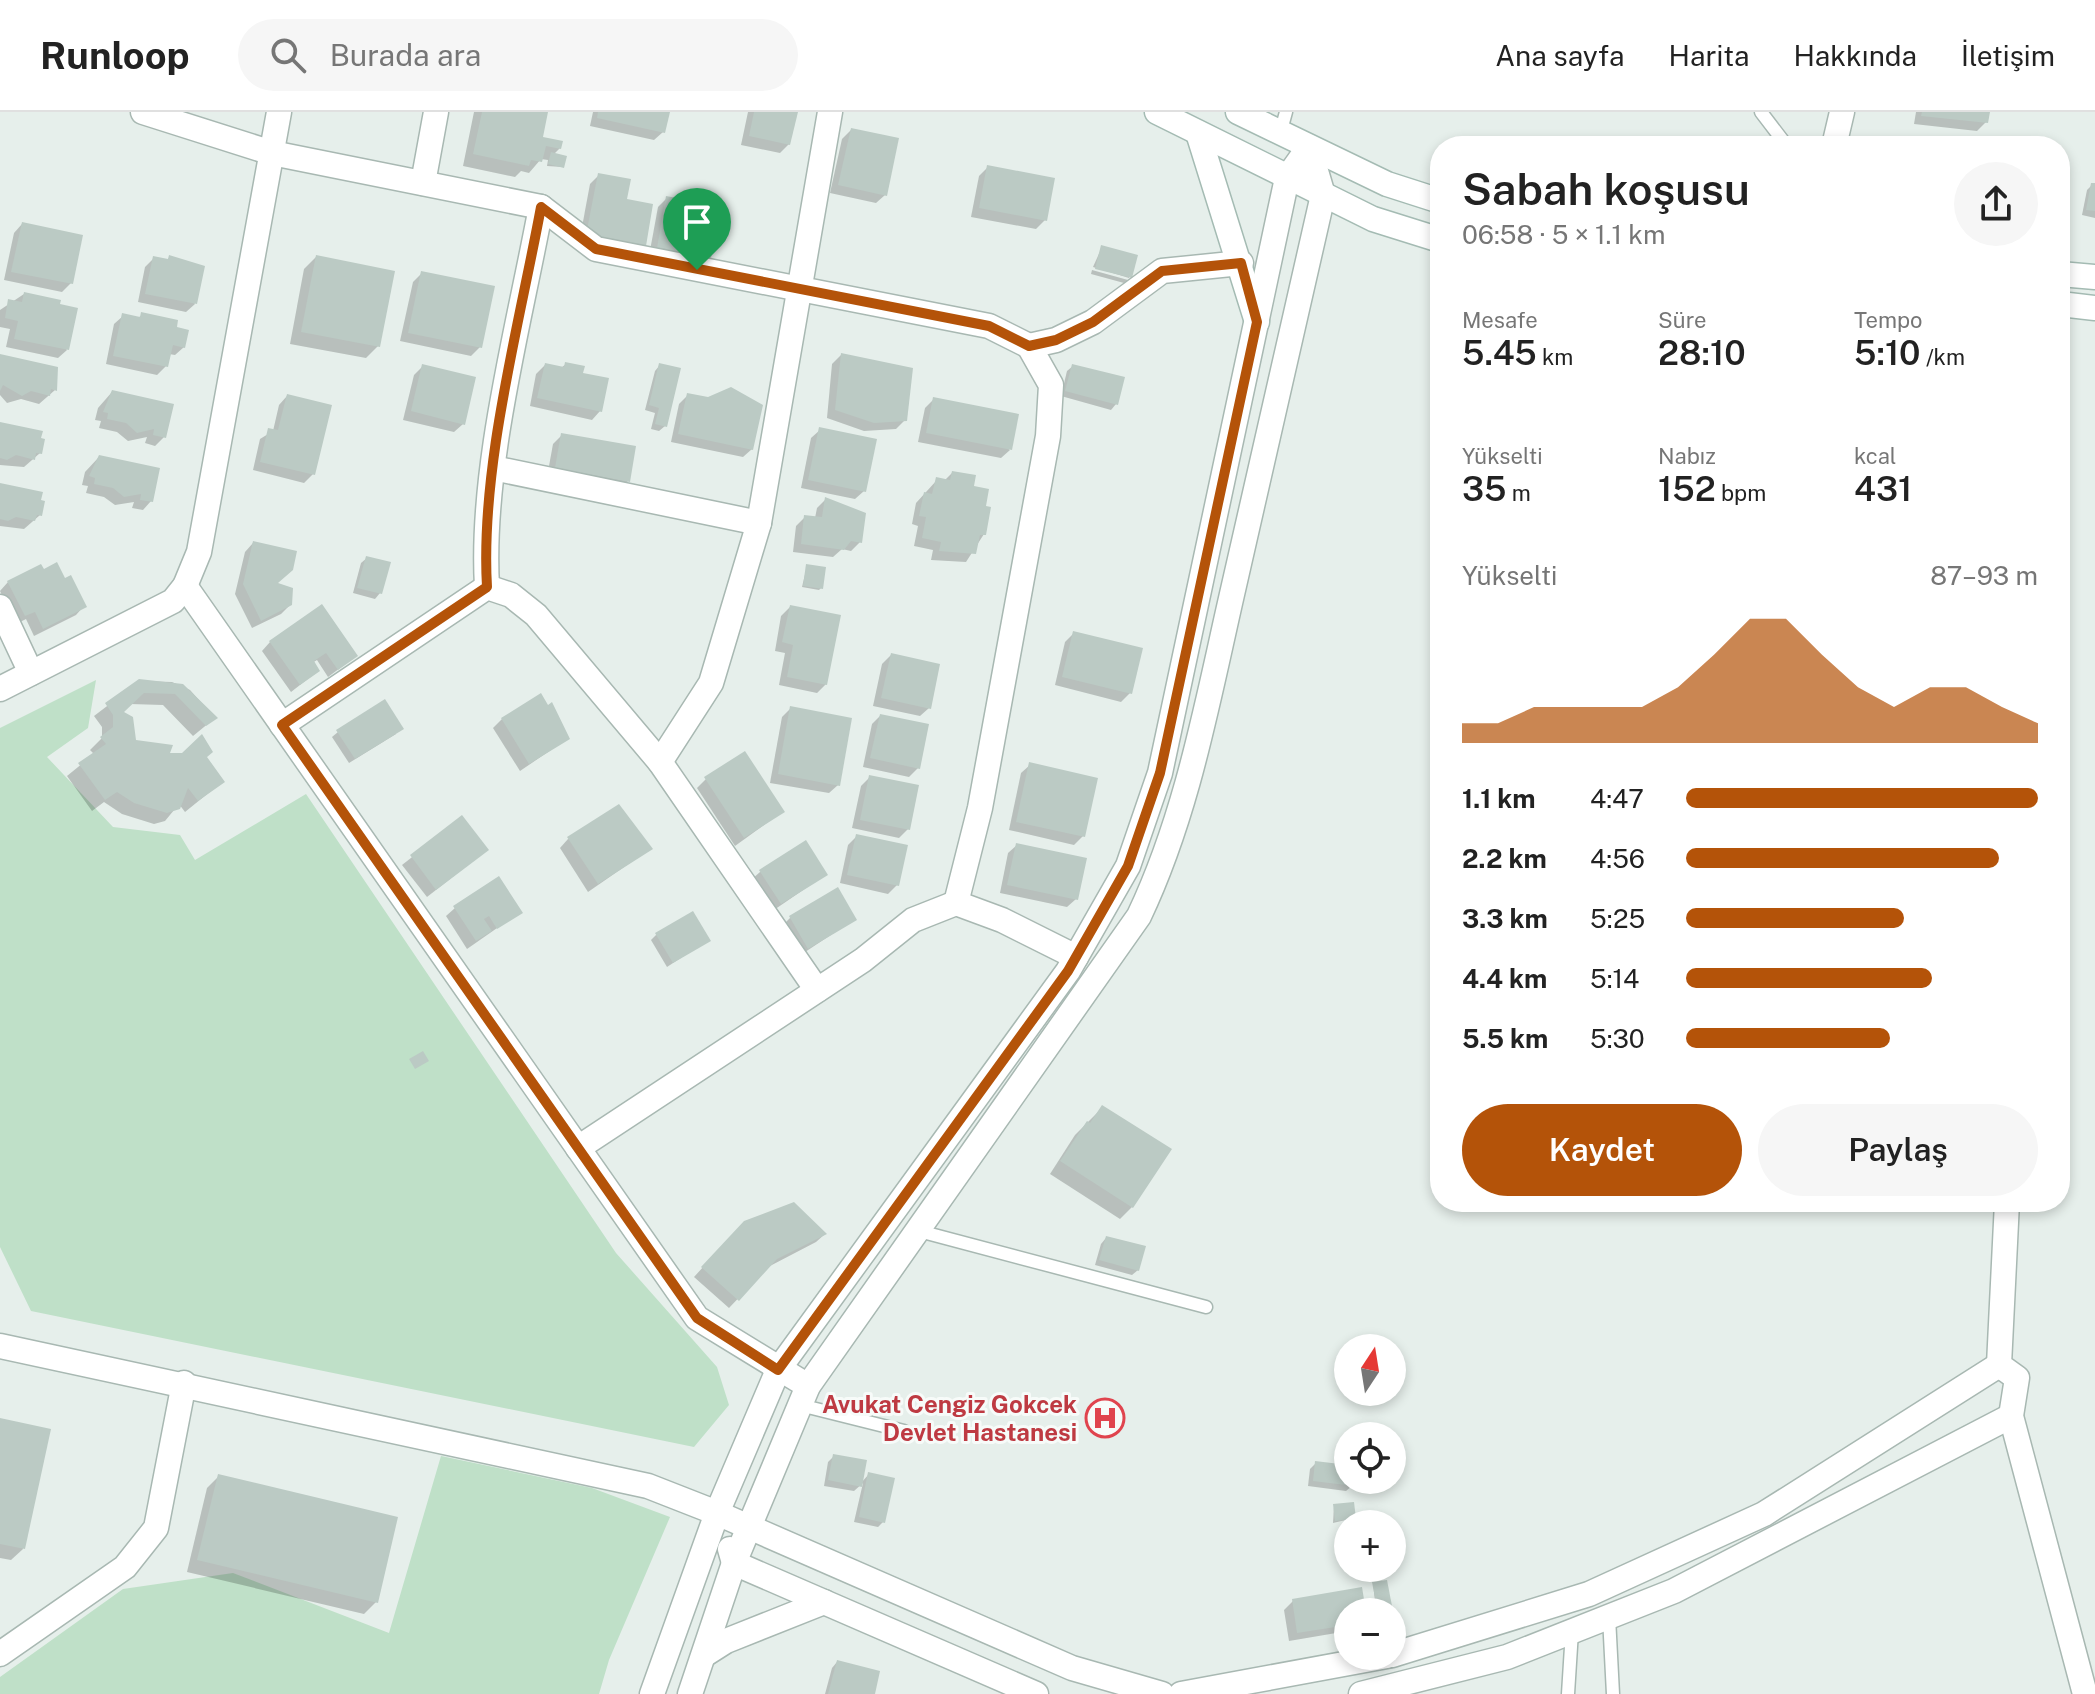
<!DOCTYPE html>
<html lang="tr">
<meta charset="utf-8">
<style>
body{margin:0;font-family:"Public Sans",sans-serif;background:#f6f6f6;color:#222;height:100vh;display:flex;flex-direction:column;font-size:30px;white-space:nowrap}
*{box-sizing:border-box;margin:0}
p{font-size:26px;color:#767676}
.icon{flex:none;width:44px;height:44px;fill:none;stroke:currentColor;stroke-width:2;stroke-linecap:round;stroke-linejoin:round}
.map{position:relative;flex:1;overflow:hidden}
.drawer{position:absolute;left:1430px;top:24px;width:640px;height:1076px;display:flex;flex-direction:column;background:#fff;border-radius:32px;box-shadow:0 4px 12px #0003}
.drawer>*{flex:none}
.needle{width:52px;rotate:12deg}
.controls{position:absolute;left:1334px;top:1222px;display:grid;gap:16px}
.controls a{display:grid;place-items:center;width:72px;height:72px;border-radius:50%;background:#fff;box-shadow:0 4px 12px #0003;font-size:40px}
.pin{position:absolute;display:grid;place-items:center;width:68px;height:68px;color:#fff;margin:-82px -34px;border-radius:50% 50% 50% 0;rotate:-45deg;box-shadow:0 0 8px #0007}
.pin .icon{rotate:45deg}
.round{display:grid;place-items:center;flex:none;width:84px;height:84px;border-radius:42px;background:#f6f6f6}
.head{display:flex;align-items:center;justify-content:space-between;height:136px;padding:0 32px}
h1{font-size:44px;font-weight:600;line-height:60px}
.metrics{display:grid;grid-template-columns:repeat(3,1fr);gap:12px;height:136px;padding:8px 32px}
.metrics div{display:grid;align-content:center}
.metrics b{font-size:34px;font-weight:600}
.metrics small{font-size:22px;font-weight:400}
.metrics p{font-size:22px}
.chart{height:224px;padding:16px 32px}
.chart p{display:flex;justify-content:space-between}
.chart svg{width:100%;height:144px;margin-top:8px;fill:#b45309;opacity:.7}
.cta{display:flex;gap:16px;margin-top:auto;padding:16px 32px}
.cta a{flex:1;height:92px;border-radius:48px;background:#b45309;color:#fff;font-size:32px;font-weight:600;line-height:92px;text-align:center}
.cta a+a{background:#f6f6f6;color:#222}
ul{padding:0 32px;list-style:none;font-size:26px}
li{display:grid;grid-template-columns:128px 96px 1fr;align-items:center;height:60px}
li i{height:20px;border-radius:10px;background:#b45309}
header{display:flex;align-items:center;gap:48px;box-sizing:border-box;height:112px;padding:0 40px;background:#fff;border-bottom:2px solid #e0e0e0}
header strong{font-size:38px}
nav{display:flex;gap:44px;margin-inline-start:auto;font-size:28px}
.search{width:560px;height:72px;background:#f6f6f6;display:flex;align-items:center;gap:20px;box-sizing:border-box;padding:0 28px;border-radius:44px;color:#767676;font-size:30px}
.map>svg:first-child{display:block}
.green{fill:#bfe0c8}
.shadow{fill:#0003}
.building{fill:#bbcac4}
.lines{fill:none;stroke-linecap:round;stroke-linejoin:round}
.service-casing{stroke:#a8b8b2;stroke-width:15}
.minor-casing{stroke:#a8b8b2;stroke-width:27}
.tertiary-casing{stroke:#a8b8b2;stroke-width:27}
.secondary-casing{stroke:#a4bbb3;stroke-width:27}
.service{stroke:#fff;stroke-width:12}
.minor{stroke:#fff;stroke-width:24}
.tertiary{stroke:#fff;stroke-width:24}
.secondary{stroke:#fff;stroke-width:24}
.route-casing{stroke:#fff;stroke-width:16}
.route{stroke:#b45309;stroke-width:10}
.labels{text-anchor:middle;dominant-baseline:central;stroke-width:6;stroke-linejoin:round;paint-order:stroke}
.health-label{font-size:24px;font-weight:bold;fill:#be3a42;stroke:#f7fbf9;text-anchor:end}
</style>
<header>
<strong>Runloop</strong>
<div class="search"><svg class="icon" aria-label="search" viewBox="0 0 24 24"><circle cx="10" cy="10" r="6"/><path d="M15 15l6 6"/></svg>Burada ara</div>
<nav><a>Ana sayfa</a><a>Harita</a><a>Hakkında</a><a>İletişim</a></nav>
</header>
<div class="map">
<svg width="2095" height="1582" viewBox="0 0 2095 1582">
<rect width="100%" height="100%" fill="#e6efeb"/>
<!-- green -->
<g class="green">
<polygon points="96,568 88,616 47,645 113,715 180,723 195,748 306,682 616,1141 717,1255 729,1293 694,1335 31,1199 0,1135 0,616"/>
<polygon points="441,1344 592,1376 670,1405 609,1548 599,1582 0,1582 0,1565 123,1477 233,1461 389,1521"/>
</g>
<!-- shadow -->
<g class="shadow">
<polygon points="474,0 546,0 541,26 560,36 553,43 563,55 547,54 548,48 541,47 529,61 521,59 515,65 463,54"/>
<polygon points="593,0 668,0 663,20 654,28 590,14"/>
<polygon points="748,0 795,0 789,32 780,41 741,33"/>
<polygon points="1916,0 1988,0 1986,10 1977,19 1914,12"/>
<polygon points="851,18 885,83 876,91 830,81 842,27"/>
<polygon points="988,55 1045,108 1036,117 971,105 979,64"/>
<polygon points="599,63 624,89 644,133 635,142 579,131 590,72"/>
<polygon points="2092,73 2095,74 2095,106 2082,103 2087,78"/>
<polygon points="667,86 710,145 701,154 649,144 658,95"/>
<polygon points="22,112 71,171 62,180 4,168 14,121"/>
<polygon points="1102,135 1135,144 1129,166 1093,155"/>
<polygon points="170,145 195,192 186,200 138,190 145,155 154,146 166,149"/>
<polygon points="316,145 378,234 366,246 290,232 304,157"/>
<polygon points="1092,158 1128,168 1124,171 1091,162"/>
<polygon points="422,161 480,235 471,244 400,229 413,170"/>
<polygon points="24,182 67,238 58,246 6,235 10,217 0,215 0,198"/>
<polygon points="142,203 175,217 184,235 175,243 169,242 166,254 157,263 106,252 114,212 123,204 138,206"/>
<polygon points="841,243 905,308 896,317 864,319 827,306 832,252"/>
<polygon points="0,245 55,278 39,292 21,287 7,291 0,283"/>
<polygon points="566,252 581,262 600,299 592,308 530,294 536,262 545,253 561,256"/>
<polygon points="660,253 665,314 659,319 651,317 655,301 645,298 655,259"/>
<polygon points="423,254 463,312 454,320 403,308 414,263"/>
<polygon points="1073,254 1116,292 1111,298 1061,284 1067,259"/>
<polygon points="112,280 164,325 155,334 145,331 147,325 128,329 117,320 99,316 101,309 95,308 98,296"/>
<polygon points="688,283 752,337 743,345 671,330 679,292"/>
<polygon points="287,284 313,362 304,371 253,358 260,327 273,319 279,293"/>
<polygon points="934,287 1010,338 1001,346 918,330 925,296"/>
<polygon points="0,312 40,341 24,355 0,353"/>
<polygon points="820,318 864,379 855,387 801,376 811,326"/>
<polygon points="562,323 628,369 619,377 547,365 553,332"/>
<polygon points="99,345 151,389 143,398 132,396 134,390 115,393 104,385 86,381 88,374 82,373 85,360"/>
<polygon points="952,361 984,422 966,450 931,448 933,438 914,434 918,414 912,412 916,391 937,368 944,369"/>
<polygon points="0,373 40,403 24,417 0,414"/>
<polygon points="825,388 860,430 851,439 842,437 833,445 793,440 796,414 805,405 815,406 817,396"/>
<polygon points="253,431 275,472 290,493 281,502 252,516 235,482 245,440"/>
<polygon points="367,446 380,481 375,487 353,481 361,451"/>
<polygon points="807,454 821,476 819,478 802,475"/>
<polygon points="43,460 64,468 84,494 76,503 34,524 26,507 16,512 0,479 8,470"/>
<polygon points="790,495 826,572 817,581 779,573 785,541 775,539 781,504"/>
<polygon points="1074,521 1130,581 1121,590 1055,573 1065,530"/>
<polygon points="270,530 356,544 328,565 317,548 312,551 318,559 291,580 262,539"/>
<polygon points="891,543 929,596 920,604 873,594 882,552"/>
<polygon points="140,569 172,570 190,578 215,606 193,624 163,593 130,592 121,601 134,630 168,643 204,645 222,670 185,700 179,692 165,709 154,712 122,702 104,690 92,699 67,664 94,642 90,638 102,626 102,615 94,604"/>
<polygon points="791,596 838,673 829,681 770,671 782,605"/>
<polygon points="880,604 918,656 909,665 863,655 872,612"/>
<polygon points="502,607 567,627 520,659 493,616"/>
<polygon points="338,620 396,622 349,651 332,625"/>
<polygon points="1030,653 1083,724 1074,733 1009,718 1021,661"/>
<polygon points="870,665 908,717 899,726 852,716 861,674"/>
<polygon points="706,667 782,700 735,734 697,676"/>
<polygon points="462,706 487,738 427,785 402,753"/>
<polygon points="857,724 897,773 888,782 840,771 848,733"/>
<polygon points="568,727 650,737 588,780 560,736"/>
<polygon points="1017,733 1076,787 1067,795 1000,781 1008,741"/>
<polygon points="760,760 825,763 771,800 751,768"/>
<polygon points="455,796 520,800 467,837 446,804"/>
<polygon points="790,806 855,807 799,844 782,814"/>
<polygon points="656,823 708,828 667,855 651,828"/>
<polygon points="1103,995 1132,1095 1120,1107 1050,1062 1075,1023"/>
<polygon points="735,1120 825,1122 816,1130 768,1155 729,1196 694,1165"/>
<polygon points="1106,1126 1138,1158 1132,1163 1095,1153 1101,1132"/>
<polygon points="0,1309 23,1437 11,1448 0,1446"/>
<polygon points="834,1344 861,1371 869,1362 883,1410 878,1415 854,1410 863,1371 854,1379 824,1374 828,1350"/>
<polygon points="1316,1351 1348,1355 1352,1374 1346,1379 1308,1374 1310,1357"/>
<polygon points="219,1364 376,1490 364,1502 187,1460 207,1376"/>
<polygon points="1334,1394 1354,1406 1333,1411"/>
<polygon points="1373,1472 1389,1494 1387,1496 1376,1497"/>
<polygon points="1293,1489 1364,1500 1348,1500 1348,1519 1289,1529 1284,1498"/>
<polygon points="837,1550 873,1582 825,1582 832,1556"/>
</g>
<!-- building -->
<g class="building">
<polygon points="482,0 548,0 543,25 563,29 561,37 546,34 542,50 531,48 529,54 473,42"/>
<polygon points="598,0 670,0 665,21 597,6"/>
<polygon points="754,0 798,0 790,33 749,24"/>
<polygon points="1922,0 1990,0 1988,11 1921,4"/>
<polygon points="851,16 899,26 887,84 838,73"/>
<polygon points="551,40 567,44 564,56 548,52"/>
<polygon points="987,53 1055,66 1047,109 979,96"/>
<polygon points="598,61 631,67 627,87 653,92 646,134 586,123"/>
<polygon points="2091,71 2095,71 2095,99 2086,98"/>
<polygon points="666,84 721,94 711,146 657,136"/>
<polygon points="22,110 83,123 73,172 11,160"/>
<polygon points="1101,133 1138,143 1132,166 1095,157"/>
<polygon points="169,143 205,154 197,192 145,182 153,144 168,147"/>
<polygon points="316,143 395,159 380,235 301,220"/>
<polygon points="421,159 495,174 482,236 408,221"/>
<polygon points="24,180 61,188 60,192 78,196 69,238 14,227 18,209 5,206 8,187 22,190"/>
<polygon points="141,200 178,208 177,215 189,218 185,236 173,233 168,255 113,244 122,201 140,205"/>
<polygon points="841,241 913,256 907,309 874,311 835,298"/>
<polygon points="0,242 58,255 57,279 51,277 50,284 31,279 22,284 3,273 0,279"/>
<polygon points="565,250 585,254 583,261 609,266 602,300 537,286 545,251 564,255"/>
<polygon points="659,251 681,256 667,315 655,312 659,296 649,293"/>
<polygon points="422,252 476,265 465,313 411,299"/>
<polygon points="1072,252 1125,265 1118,293 1065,279"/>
<polygon points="731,275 763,293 753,338 678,322 687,281 708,285"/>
<polygon points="112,278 174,292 166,326 153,323 154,317 137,321 126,311 107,307 108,301 103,300"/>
<polygon points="287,282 332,293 315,363 260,350 268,316 278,318"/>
<polygon points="933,285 1019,302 1012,338 926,321"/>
<polygon points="0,310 43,319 41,326 45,327 42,342 36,341 35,348 16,343 7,348 0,346"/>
<polygon points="819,315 877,327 866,380 808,368"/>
<polygon points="561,321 636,334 630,370 555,356"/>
<polygon points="99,343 160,356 153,390 140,388 141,382 124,385 113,376 94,372 95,366 89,364"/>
<polygon points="952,359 976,363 974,374 989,377 986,394 991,395 986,423 980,423 976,442 939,439 941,430 922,426 926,405 919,404 924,380 932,382 936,365 950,368"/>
<polygon points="0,371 43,380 41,388 45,389 42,404 37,403 35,409 16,405 8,409 0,407"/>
<polygon points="825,385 866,401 862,431 851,429 844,438 801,432 804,403 822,405"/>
<polygon points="253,429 297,439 293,458 278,471 293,476 292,493 261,509 243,472"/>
<polygon points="366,444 391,450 382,482 357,476"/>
<polygon points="57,450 65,466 71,463 87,495 43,517 35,500 25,504 7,469 41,452 44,457"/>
<polygon points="806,452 826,455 823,477 803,474"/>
<polygon points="322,492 358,544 338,558 326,541 314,549 320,559 300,573 269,529"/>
<polygon points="790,493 841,503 827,573 787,565 793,533 782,530"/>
<polygon points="1073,519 1143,536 1132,582 1062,565"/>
<polygon points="891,541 940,552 931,597 881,586"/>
<polygon points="139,567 183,572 218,606 206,614 175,582 144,581 124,600 133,605 136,628 173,633 170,641 182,641 202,622 213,640 207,645 225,670 198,689 188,676 180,697 167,701 134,691 117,680 105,688 78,651 106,632 100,625 113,615 113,603 105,591"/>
<polygon points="541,581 548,593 552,590 570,627 529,652 501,606"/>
<polygon points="385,587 404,617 355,647 336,618"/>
<polygon points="790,594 852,606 840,674 778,662"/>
<polygon points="880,602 929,612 920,657 870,646"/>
<polygon points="745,639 785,700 744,726 704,665"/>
<polygon points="1029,650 1098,666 1085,725 1016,710"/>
<polygon points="869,663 919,673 910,718 860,708"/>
<polygon points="619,692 653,737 598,772 567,725"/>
<polygon points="462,703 489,738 436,778 410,743"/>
<polygon points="856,722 908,733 899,774 847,763"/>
<polygon points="806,728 828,763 781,792 759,758"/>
<polygon points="1016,731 1087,746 1078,788 1007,773"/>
<polygon points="499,764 523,801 497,817 489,804 484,807 492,819 476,829 453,794"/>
<polygon points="838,775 857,808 808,837 789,804"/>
<polygon points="693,799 711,829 673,851 655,821"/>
<polygon points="423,939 429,949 415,957 409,947"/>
<polygon points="1102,993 1172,1037 1133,1096 1060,1049 1087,1009 1090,1011"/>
<polygon points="794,1090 827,1122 777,1147 739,1189 701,1155 744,1109"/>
<polygon points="1106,1124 1146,1134 1139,1159 1099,1148"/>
<polygon points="0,1306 51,1317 25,1437 0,1432"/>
<polygon points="833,1342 867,1348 862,1375 828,1368"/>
<polygon points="1315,1349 1348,1353 1348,1368 1355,1368 1354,1374 1313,1369"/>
<polygon points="868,1360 895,1366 885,1411 859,1405"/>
<polygon points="218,1362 398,1405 378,1491 197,1448"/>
<polygon points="1354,1390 1356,1407 1335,1409 1333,1392"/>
<polygon points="1387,1468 1392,1494 1377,1496 1372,1470"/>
<polygon points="1362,1475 1366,1500 1348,1500 1348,1513 1297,1521 1292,1487"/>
<polygon points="837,1548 880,1559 875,1582 828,1582"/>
</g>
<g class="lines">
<!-- service casing -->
<g class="service-casing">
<g id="service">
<polyline points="1761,0 1787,34"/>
<polyline points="1280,22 1286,0"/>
<polyline points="919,1119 1206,1195"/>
<polyline points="800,1293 904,1319"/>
<polyline points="1609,1505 1613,1582"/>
<polyline points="1568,1582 1572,1519"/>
</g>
</g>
<!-- minor casing -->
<g class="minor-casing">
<g id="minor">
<polyline points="143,0 272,41 541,95 596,137 989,214 1029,234 1056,228 1093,210 1162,159 1241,151"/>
<polyline points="423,71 436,0"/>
<polyline points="493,356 759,411"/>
<polyline points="185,474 697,1206 808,1274"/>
<path d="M487,475C480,356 519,214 541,95"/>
<polyline points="0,495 31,561"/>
<polyline points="0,577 173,489 185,474 199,440 279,0"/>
<polyline points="282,613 487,475 511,483 536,503 660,650 817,878"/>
<polyline points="660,650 711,571 759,411 830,0"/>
<polyline points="956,791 980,696 1048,324 1051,273 1029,234"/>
<polyline points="578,1036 863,848 913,808 956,791 1002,808 1076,845"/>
<polyline points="2007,1090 1999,1253 2017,1266 2011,1304 2085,1582"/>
<polyline points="0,1234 648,1374 717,1401"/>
<polyline points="0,1542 125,1455 156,1416 184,1271"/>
</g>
</g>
<!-- tertiary casing -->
<g class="tertiary-casing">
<g id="tertiary">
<polyline points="1834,34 1842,0"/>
<polyline points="717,1401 1072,1556 1162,1582"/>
<polyline points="730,1437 734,1451 1036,1582"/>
<polyline points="704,1543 726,1529 824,1490"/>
<polyline points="1392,1543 1589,1482 1764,1402 1999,1253"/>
<polyline points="652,1582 717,1401 778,1258 1068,859 1128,754 1160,661 1287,66 1309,35"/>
<path d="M690,1582L734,1451L808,1274L1139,804C1186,705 1206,597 1230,491C1261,355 1292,219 1323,83L1309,35"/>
<polyline points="1181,1582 1387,1544"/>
<polyline points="1361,1582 1507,1545 1674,1479 2011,1304"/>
</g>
</g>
<!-- secondary casing -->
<g class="secondary-casing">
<g id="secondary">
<polyline points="1157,0 1373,107 1440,128"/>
<polyline points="1238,0 1387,72 1440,89"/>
<polyline points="1198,21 1257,210"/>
<polyline points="2060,162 2095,165"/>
<polyline points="2060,192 2095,196"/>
</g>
</g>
<!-- service -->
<use href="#service" class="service"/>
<!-- minor -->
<use href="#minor" class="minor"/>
<!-- tertiary -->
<use href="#tertiary" class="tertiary"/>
<!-- secondary -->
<use href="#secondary" class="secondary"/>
</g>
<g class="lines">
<!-- route casing -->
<g class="route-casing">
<path id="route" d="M541,95L596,137L989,214L1029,234L1056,228L1093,210L1162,159L1241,151L1257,210L1160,661L1128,754L1068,859L778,1258L697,1206L282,613L487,475C480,356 519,214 541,95Z"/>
</g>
<!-- route -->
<use href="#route" class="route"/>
</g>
<!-- icons -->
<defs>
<g id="hospital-ring" transform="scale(2)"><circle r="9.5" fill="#f7fbf9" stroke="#e0444e" stroke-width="1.5"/><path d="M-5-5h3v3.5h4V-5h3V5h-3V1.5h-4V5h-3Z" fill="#e0444e"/></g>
</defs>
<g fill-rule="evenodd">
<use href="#hospital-ring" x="1105" y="1306"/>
</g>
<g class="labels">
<!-- health labels -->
<g class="health-label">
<text x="1077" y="1292">Avukat Cengiz Gokcek<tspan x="1077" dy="28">Devlet Hastanesi</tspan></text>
</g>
</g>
</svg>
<div class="controls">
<a><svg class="needle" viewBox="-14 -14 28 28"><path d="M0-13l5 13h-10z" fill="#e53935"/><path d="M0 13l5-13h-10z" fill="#767676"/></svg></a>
<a><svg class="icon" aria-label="locate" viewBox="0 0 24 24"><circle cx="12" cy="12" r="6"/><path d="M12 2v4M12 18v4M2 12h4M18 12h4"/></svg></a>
<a>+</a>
<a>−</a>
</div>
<div class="pin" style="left:697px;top:158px;background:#1e9e55"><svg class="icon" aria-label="arrive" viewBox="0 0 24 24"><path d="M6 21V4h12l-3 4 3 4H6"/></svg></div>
<section class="drawer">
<div class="head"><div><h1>Sabah koşusu</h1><p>06:58 · 5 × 1.1 km</p></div><a class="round"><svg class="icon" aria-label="share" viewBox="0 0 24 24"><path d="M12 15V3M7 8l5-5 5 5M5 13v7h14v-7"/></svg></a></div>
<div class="metrics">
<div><p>Mesafe</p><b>5.45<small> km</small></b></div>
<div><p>Süre</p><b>28:10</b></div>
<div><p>Tempo</p><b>5:10<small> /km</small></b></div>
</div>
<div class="metrics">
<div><p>Yükselti</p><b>35<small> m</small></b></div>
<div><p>Nabız</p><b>152<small> bpm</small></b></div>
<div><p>kcal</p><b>431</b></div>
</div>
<div class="chart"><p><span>Yükselti</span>87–93 m</p>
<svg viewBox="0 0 160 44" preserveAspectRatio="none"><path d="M0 44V38L10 38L20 33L30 33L40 33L50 33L60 27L70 17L80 6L90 6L100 17L110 27L120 33L130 27L140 27L150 33L160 38V44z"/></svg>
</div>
<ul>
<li><b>1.1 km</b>4:47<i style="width:100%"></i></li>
<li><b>2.2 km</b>4:56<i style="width:89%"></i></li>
<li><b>3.3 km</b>5:25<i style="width:62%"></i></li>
<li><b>4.4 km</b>5:14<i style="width:70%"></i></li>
<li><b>5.5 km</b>5:30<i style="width:58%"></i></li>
</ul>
<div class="cta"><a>Kaydet</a><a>Paylaş</a></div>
</section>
</div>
